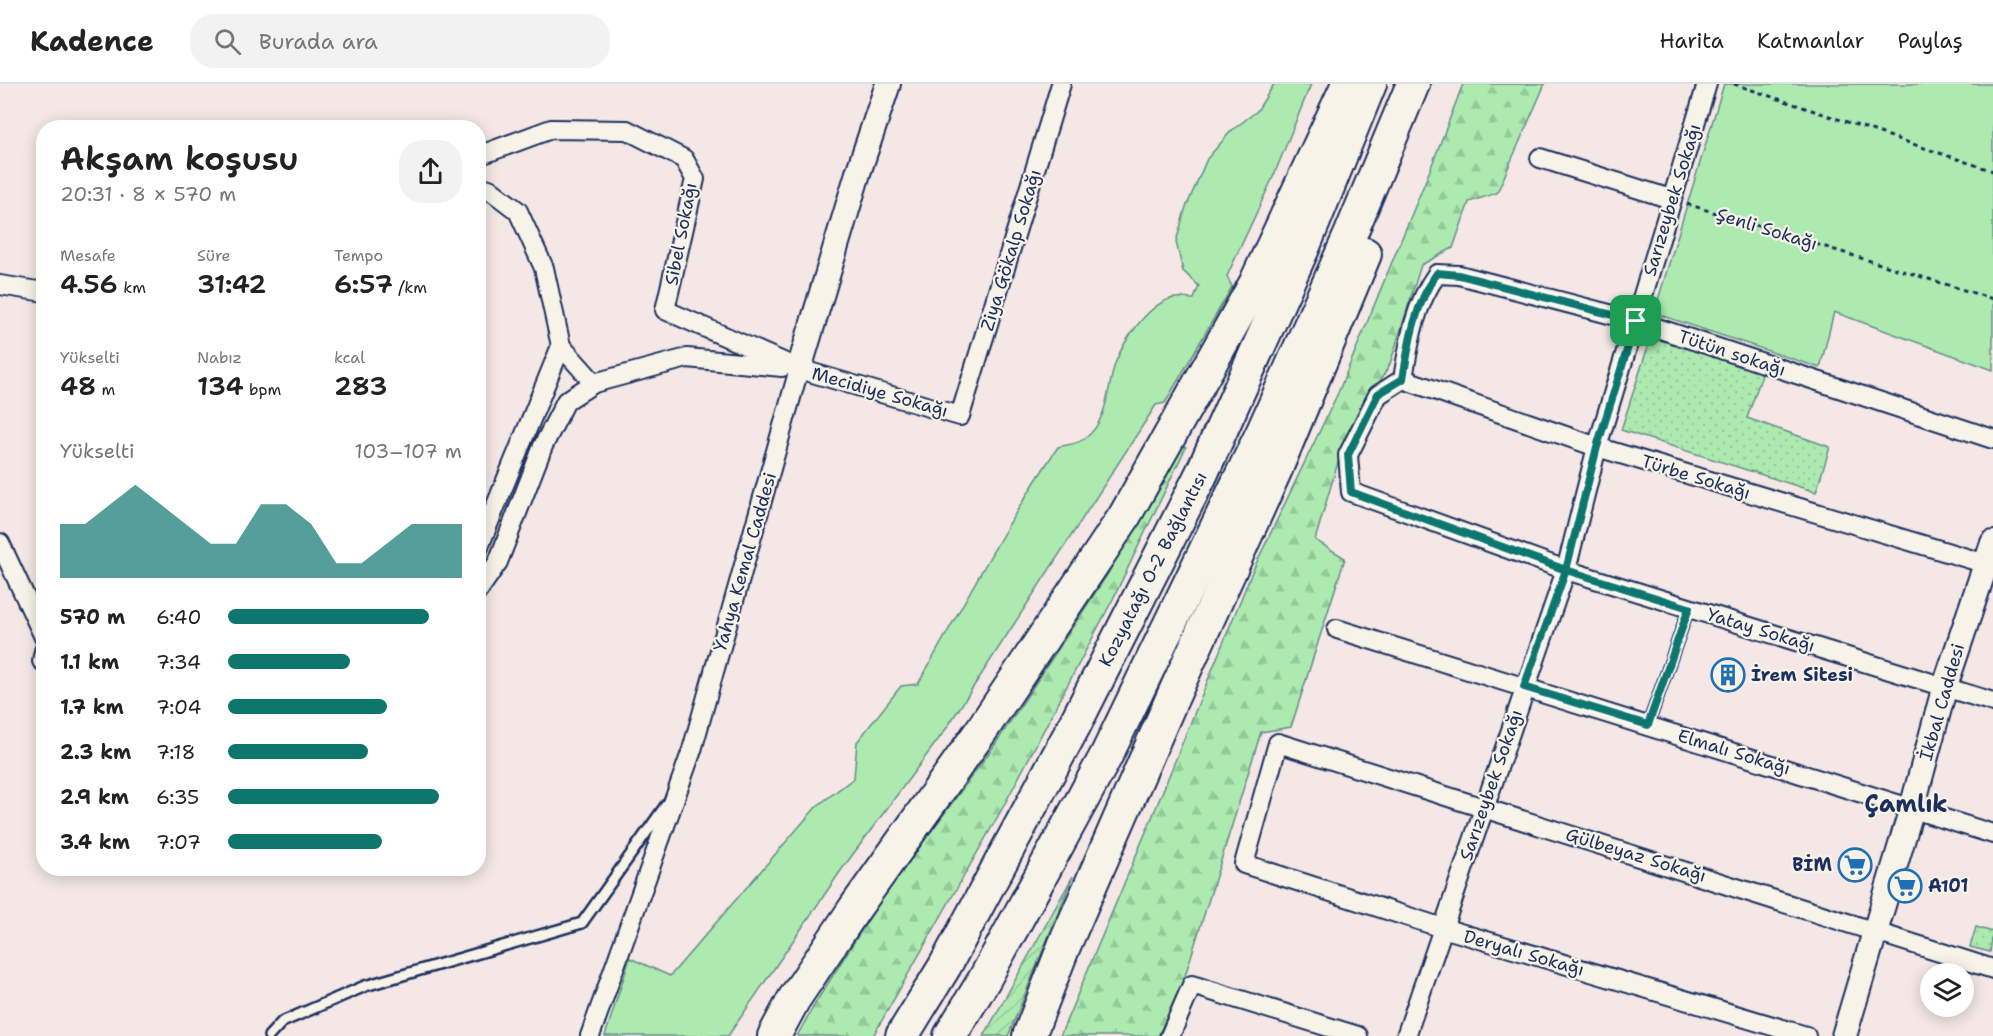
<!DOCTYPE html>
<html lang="tr">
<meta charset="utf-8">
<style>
body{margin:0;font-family:"Shantell Sans",sans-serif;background:#f2f2f2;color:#222;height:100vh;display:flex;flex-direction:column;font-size:22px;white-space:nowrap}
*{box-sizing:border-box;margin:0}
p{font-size:20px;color:#767676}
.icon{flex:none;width:33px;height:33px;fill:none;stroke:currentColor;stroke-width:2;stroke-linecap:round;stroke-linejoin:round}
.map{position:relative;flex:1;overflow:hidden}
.details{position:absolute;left:36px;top:36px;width:450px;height:756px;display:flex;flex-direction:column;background:#fff;border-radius:24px;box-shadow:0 3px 15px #0003}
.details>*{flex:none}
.tools{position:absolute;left:1920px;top:879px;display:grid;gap:12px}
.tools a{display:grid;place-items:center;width:54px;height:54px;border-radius:50%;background:#fff;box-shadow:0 3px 15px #0003;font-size:30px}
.pin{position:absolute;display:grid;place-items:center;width:51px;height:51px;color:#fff;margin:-26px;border-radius:12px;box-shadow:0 3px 9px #0006}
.round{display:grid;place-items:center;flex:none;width:63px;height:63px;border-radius:24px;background:#f2f2f2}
.headline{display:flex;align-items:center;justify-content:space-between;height:102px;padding:0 24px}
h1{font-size:33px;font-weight:600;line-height:45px}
.metrics{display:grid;grid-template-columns:repeat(3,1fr);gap:9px;height:102px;padding:6px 24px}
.metrics div{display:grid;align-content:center}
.metrics b{font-size:26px;font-weight:600}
.metrics small{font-size:16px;font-weight:400}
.metrics p{font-size:16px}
.chart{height:168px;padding:12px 24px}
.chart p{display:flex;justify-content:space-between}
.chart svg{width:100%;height:108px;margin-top:6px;fill:#0f766e;opacity:.7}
ul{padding:0 24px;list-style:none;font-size:20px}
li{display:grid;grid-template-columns:96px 72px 1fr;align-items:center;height:45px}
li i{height:15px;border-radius:8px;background:#0f766e}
header{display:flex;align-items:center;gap:36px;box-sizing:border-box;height:84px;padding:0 30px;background:#fff;border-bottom:2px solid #e0e0e0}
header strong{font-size:28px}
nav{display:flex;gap:33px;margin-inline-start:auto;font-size:21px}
.search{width:420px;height:54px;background:#f2f2f2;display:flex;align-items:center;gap:15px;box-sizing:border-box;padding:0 21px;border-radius:24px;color:#767676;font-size:22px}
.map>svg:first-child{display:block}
.grass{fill:#adeab0;stroke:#648c87;stroke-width:1.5}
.forest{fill:url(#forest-firs);stroke:#648c87;stroke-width:1.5}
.park{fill:url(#park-dots);stroke:#648c87;stroke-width:1.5}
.garden{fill:url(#garden-furrows);stroke:#648c87;stroke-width:1.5}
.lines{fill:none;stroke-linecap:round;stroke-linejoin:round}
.lane-casing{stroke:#1b2f5e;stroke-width:14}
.street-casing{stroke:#1b2f5e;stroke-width:22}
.secondary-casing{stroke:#1b2f5e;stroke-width:28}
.highway-casing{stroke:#1b2f5e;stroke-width:36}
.path{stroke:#1b2f5e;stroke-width:3;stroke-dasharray:4.5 4.5;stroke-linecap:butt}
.lane{stroke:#f7f3e8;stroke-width:9}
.street{stroke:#f7f3e8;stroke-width:18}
.secondary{stroke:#f7f3e8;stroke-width:24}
.highway{stroke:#f7f3e8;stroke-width:32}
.route-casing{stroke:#fff;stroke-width:12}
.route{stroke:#0f766e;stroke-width:8}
.labels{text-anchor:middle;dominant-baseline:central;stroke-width:4.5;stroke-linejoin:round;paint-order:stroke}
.street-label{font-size:18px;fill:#1b2f5e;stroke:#f7f3e8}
.poi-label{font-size:18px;font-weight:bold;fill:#1b2f5e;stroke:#f7f3e8;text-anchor:start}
.district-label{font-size:24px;font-weight:bold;fill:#1b2f5e;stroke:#f7f3e8}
</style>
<header>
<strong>Kadence</strong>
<div class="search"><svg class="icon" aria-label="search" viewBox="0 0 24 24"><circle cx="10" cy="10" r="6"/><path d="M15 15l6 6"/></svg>Burada ara</div>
<nav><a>Harita</a><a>Katmanlar</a><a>Paylaş</a></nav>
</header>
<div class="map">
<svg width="1993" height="952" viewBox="0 0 1993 952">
<defs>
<pattern id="forest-firs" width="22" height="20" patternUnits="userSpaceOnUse" patternTransform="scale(1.5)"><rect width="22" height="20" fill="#adeab0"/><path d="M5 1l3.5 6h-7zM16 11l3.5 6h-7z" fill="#94c99a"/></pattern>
<pattern id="park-dots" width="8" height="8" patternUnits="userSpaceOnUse" patternTransform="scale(1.5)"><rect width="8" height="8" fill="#adeab0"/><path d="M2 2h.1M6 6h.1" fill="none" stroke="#94c99a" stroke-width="1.8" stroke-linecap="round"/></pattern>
<pattern id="garden-furrows" width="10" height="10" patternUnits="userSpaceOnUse" patternTransform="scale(1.5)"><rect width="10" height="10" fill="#adeab0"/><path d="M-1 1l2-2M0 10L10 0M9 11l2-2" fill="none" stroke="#94c99a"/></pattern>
</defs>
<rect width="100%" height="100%" fill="#f4e7e5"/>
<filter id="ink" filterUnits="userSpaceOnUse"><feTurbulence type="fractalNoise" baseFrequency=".0167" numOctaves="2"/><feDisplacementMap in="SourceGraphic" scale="12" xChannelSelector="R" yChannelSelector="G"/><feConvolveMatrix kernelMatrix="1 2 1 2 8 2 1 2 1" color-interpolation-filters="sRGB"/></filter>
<g filter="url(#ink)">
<!-- grass -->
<g class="grass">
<path d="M1274,0H1311L1274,91L1227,192L1232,203L1165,319L1156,321L946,645L842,785L728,952H605L630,874L670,892L817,722L854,694L857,658L901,602L918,600C964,520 1006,439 1058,363C1066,361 1078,360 1084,355C1108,339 1107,304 1115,280C1123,257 1150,217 1175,214C1181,213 1188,215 1194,215L1199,202L1183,187L1176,158L1185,126L1207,75L1231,47L1257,27Z"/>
<polygon points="1724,0 1993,0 1993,286 1834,228 1820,284 1654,229"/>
</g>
<!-- forest -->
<g class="forest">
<polygon points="1463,0 1545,0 1497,109 1469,118 1453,164 1421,181 1390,280 1343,361 1315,456 1345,474 1291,643 1261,648 1185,892 1158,952 1060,952 1153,731 1252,488 1338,309 1430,86"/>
<polygon points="1182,362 1186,363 1113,515 1002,725 873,952 797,952 816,918 880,817 994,662 1107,491"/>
</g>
<!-- park -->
<g class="park">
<polygon points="1651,253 1763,288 1747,334 1830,363 1816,408 1621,346"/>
<polygon points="1976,843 1993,848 1990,868 1970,863"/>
</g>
<!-- garden -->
<polygon class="garden" points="1073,792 1008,952 984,952"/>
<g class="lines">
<!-- lane casing -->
<g class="lane-casing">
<g id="lane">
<polyline points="1648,641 1689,524"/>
<polyline points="269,952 282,938 365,902 582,839 666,721"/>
</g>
</g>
<!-- street casing -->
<g class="street-casing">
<g id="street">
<polyline points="478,72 551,45 627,46 684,75 695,95 665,226 799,285 960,332 1061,0"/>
<polyline points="1540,74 1671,115"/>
<polyline points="478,102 489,105 518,127 544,184 561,262 594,299"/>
<polyline points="0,201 44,208"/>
<polyline points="1403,295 1378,311 1348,371 1351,408 1566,486 1993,618"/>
<path d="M1403,295C1409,258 1415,220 1437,190L1459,191L1636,237L1993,355"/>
<polyline points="1403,295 1597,363 1993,482"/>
<polyline points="0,459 44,553"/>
<polyline points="478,465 561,262"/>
<polyline points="478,507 498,478 543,362 566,317 594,299 687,274 782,283"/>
<polyline points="1337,545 1993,750"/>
<polyline points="44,567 42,577 44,577"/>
<polyline points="590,952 692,666 799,285"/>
<polyline points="1170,952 1192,901 1358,952"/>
<polyline points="1406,952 1566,486 1597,363 1707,0"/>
<polyline points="1806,952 1443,844 1244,780 1278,659 1993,885"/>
</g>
</g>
<!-- secondary casing -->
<g class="secondary-casing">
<g id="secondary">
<polyline points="799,285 858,89 888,0"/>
<polyline points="1844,952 1912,724 1945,602 1993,459"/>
</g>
</g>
<!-- highway casing -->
<g class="highway-casing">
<g id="highway">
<polyline points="774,952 794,915 855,824 981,647 1124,433 1255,200 1348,0"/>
<polyline points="902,952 945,882 1073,644 1201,391 1304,162 1370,0"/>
<polyline points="950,952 984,896 1106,672 1263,347 1351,149 1413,0"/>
<polyline points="1029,952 1064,862 1171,617 1276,385 1365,170"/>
</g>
</g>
<!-- path -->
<g class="path">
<polyline points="1734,0 1993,87"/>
<polyline points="1687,120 1993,215"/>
</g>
<!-- lane -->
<use href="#lane" class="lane"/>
<!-- street -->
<use href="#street" class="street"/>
<!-- secondary -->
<use href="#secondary" class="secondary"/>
<!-- highway -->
<use href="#highway" class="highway"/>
</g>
</g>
<g class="lines" filter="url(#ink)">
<!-- route casing -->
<g class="route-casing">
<path id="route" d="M1636,237L1459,191L1437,189C1415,220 1409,258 1403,295L1378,310L1348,371L1351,408L1566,486L1524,603L1648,641L1689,524L1566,486L1597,363L1636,237"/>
</g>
<!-- route -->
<use href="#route" class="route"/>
</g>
<!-- icons -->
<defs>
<g id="building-ring" transform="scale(1.725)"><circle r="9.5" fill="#f7f3e8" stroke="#1f6fb2" stroke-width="1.5"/><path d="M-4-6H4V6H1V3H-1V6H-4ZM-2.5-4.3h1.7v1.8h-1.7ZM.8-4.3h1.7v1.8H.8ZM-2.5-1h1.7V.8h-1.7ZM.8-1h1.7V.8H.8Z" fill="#1f6fb2"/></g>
<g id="supermarket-ring" transform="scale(1.725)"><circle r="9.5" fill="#f7f3e8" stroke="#1f6fb2" stroke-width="1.5"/><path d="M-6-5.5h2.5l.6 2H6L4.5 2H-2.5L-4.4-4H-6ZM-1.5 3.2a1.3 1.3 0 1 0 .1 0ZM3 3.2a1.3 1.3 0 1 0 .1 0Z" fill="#1f6fb2"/></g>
</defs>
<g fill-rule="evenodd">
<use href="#building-ring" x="1728" y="591"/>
<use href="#supermarket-ring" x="1855" y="781"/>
<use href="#supermarket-ring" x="1905" y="802"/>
</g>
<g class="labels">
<!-- street labels -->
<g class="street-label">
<text transform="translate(1672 116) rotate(-73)">Sarızeybek Sokağı</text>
<text transform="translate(1767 145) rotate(17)">Şenli Sokağı</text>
<text transform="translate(681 150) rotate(-79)">Sibel Sokağı</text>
<text transform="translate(1011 166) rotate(-73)">Ziya Gökalp Sokağı</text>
<text transform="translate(1732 269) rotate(18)">Tütün sokağı</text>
<text transform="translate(880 308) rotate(16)">Mecidiye Sokağı</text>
<text transform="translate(1696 393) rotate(17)">Türbe Sokağı</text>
<text transform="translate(745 478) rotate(-74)">Yahya Kemal Caddesi</text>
<text transform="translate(1153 485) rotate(-63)">Kozyatağı O-2 Bağlantısı</text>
<text transform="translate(1761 546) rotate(17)">Yatay Sokağı</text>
<text transform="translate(1942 618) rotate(-74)">İkbal Caddesi</text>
<text transform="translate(1734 668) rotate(17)">Elmalı Sokağı</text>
<text transform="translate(1491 701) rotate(-71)">Sarızeybek Sokağı</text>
<text transform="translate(1636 771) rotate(17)">Gülbeyaz Sokağı</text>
<text transform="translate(1524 869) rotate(16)">Deryalı Sokağı</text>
</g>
<!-- poi labels -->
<g class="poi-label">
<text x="1751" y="591">İrem Sitesi</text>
<text x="1832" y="781" text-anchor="end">BİM</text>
<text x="1928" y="802">A101</text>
</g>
<!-- district labels -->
<g class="district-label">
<text x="1906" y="720">Çamlık</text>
</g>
</g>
</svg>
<div class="tools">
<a><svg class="icon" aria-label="layers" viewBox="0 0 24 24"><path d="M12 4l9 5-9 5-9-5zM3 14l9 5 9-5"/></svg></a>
</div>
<div class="pin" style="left:1636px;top:237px;background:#1e9e55"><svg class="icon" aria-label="arrive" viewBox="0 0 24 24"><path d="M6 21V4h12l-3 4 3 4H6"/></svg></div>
<section class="details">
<div class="headline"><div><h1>Akşam koşusu</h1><p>20:31 · 8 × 570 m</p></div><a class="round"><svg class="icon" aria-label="share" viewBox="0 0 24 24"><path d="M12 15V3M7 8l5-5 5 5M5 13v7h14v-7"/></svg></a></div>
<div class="metrics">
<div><p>Mesafe</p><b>4.56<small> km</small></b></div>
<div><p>Süre</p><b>31:42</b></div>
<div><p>Tempo</p><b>6:57<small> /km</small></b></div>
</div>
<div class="metrics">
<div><p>Yükselti</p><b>48<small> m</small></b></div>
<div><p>Nabız</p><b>134<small> bpm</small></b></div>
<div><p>kcal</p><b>283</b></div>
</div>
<div class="chart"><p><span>Yükselti</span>103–107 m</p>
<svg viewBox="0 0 160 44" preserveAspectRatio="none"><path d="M0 44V22L10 22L20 14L30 6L40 14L50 22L60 30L70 30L80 14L90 14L100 22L110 38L120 38L130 30L140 22L150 22L160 22V44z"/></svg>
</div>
<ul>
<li><b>570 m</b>6:40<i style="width:86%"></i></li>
<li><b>1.1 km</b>7:34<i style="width:52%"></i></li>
<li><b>1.7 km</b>7:04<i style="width:68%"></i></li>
<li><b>2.3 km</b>7:18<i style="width:60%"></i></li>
<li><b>2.9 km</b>6:35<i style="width:90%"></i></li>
<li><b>3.4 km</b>7:07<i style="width:66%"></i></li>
</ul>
</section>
</div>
